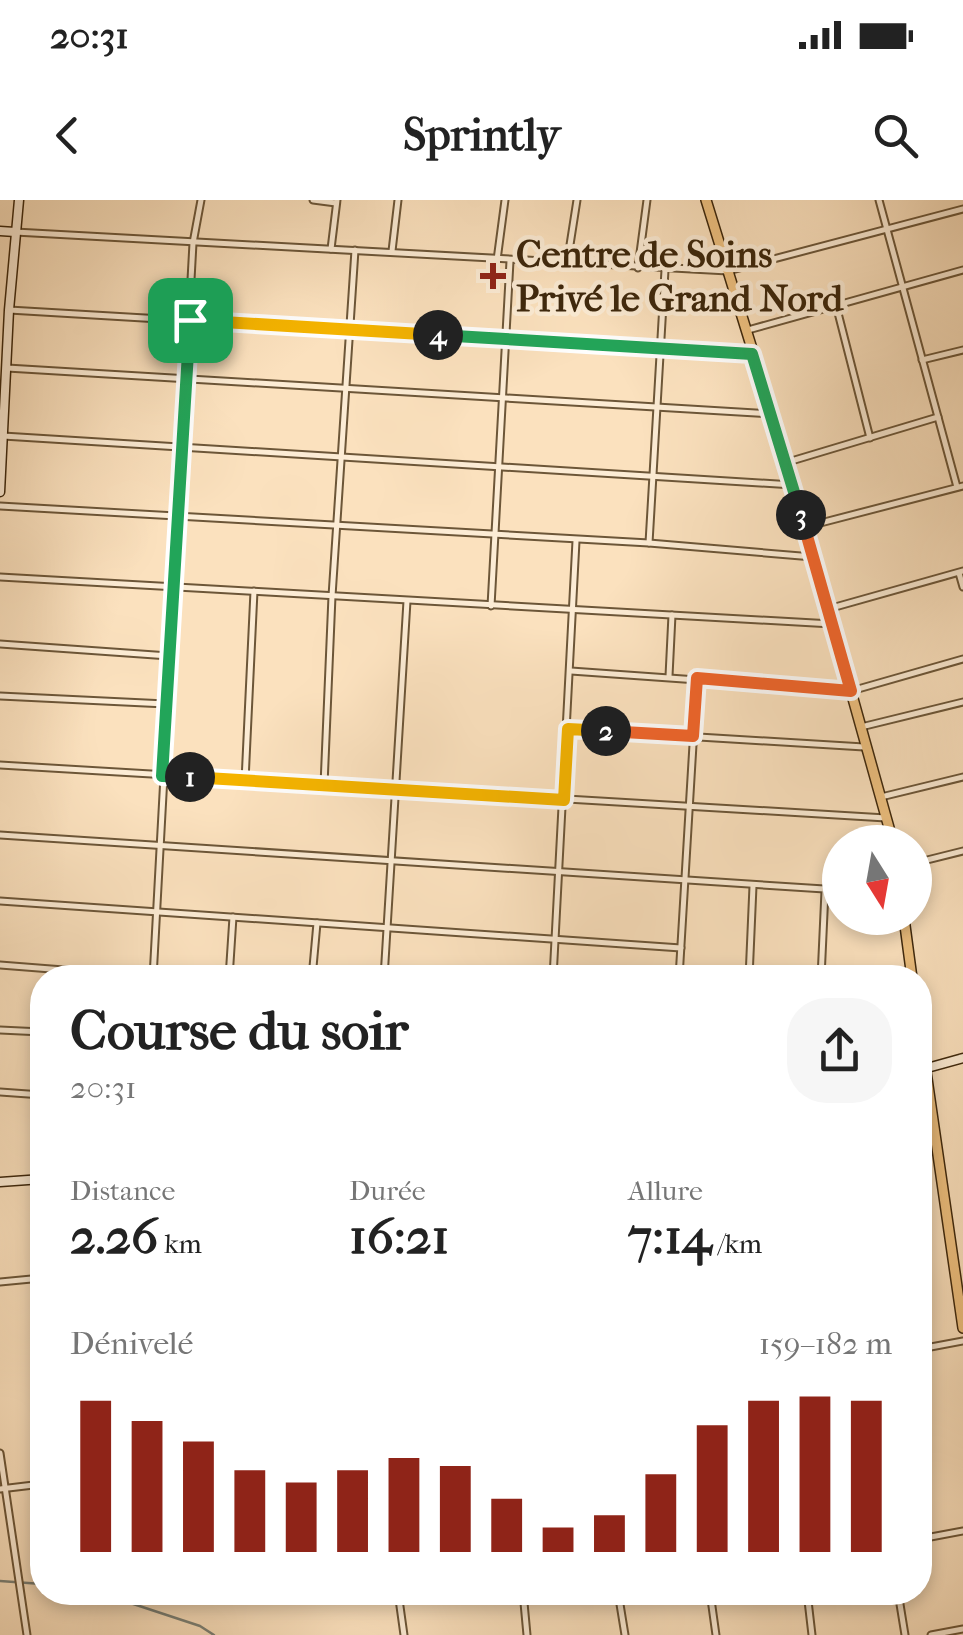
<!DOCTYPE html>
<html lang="fr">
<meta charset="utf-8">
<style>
body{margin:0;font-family:"IM FELL French Canon",serif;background:#f6f6f6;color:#222;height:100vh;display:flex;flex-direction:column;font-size:38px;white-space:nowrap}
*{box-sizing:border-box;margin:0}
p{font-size:32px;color:#767676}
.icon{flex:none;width:55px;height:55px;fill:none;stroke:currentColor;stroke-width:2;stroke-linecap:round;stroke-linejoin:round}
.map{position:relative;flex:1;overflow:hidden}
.drawer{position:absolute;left:30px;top:765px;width:902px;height:640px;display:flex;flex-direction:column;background:#fff;border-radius:40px;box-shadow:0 5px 15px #0003}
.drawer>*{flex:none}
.needle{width:65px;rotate:169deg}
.buttons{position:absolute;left:822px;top:625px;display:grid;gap:20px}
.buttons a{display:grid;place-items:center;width:110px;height:110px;border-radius:50%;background:#fff;box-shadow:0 5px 15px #0003;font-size:50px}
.pin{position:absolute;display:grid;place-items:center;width:85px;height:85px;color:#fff;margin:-42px;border-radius:20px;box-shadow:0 5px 15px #0006}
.km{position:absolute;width:50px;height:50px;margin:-25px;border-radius:50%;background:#222;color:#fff;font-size:28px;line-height:50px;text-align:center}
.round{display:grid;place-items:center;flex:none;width:105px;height:105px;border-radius:40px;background:#f6f6f6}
.overview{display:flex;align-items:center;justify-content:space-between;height:170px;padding:0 40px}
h1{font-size:55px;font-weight:700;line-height:75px}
.stats{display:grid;grid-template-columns:repeat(3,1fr);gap:15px;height:170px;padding:10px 40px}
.stats div{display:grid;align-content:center}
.stats b{font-size:50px;font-weight:700}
.stats small{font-size:28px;font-weight:400}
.stats p{font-size:28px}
.chart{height:280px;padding:20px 40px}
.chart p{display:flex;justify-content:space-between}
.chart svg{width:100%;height:180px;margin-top:10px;stroke:#8f2418;stroke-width:6}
.status{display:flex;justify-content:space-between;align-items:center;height:70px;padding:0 50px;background:#fff;direction:ltr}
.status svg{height:28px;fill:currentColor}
header{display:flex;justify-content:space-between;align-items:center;height:130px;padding:0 40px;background:#fff;font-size:45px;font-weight:700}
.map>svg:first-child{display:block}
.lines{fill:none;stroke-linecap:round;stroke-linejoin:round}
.stream{stroke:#7a8076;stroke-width:2.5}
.street-casing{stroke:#6c5638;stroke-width:9}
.secondary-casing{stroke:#3d270c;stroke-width:11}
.primary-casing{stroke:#3d270c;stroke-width:12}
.street{stroke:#fcecd5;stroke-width:5}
.secondary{stroke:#fcecd5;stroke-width:8}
.primary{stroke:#eec07f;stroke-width:9}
.split-1-casing{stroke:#fff;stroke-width:20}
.split-2-casing{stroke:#fff;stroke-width:20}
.split-3-casing{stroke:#fff;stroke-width:20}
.split-4-casing{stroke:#fff;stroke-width:20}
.split-5-casing{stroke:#fff;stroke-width:20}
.split-1{stroke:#22a559;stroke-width:12}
.split-2{stroke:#f5b400;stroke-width:12}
.split-3{stroke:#f0652b;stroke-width:12}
.split-4{stroke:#22a559;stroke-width:12}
.split-5{stroke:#f5b400;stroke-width:12}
.poi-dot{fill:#8f2418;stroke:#fcecd5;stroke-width:4}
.labels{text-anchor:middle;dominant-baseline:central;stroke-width:9;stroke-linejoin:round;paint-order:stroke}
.poi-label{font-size:38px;font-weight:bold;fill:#3d270c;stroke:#fcecd5;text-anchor:start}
</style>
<div class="status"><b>20:31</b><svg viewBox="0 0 49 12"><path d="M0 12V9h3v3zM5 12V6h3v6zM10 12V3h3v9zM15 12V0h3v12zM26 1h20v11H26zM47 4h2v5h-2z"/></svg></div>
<header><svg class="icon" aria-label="back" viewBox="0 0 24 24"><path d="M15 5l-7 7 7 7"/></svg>Sprintly<svg class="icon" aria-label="search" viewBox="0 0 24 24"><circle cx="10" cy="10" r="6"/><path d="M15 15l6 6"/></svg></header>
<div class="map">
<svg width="963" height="1435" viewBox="0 0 963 1435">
<rect width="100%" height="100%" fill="#fbe1be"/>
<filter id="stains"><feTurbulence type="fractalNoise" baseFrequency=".002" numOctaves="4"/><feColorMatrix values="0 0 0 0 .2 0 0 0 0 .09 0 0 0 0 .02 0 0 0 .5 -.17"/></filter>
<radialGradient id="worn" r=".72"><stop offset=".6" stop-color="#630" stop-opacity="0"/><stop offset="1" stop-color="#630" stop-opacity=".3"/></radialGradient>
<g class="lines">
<!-- stream -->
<g class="stream">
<polyline points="0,1381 42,1384"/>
<polyline points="97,1392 200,1426 214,1435"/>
</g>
<!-- street casing -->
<g class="street-casing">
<g id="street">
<polyline points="313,0 336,3"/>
<polyline points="879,0 957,287"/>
<polyline points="15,32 728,71 963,9"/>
<polyline points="331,49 337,0"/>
<polyline points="392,51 398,0"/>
<polyline points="497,60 505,0"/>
<polyline points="567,64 577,0"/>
<polyline points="638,68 647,0"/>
<polyline points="836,105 870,238"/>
<polyline points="9,110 752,154"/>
<polyline points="748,130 963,70"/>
<polyline points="922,160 963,150"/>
<polyline points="7,168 772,214"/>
<polyline points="3,236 793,285"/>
<polyline points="788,262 938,217"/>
<polyline points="0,306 649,343 813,357"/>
<polyline points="805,327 963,286"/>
<polyline points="649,343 665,70"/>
<polyline points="959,373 963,387"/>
<polyline points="0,377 832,424"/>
<polyline points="491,406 510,61"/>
<polyline points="828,409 963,371"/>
<polyline points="0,444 169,456"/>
<polyline points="571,471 851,491 963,459"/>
<polyline points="669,476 672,415"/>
<polyline points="0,496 166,504"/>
<polyline points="861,527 963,502"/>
<polyline points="568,529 864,547"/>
<polyline points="0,565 886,618"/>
<polyline points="245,581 254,391"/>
<polyline points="324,585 332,396 355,50"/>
<polyline points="881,597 963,577"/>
<polyline points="0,635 840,690"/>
<polyline points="915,663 963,651"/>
<polyline points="0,701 681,748"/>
<polyline points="0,765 153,777"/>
<polyline points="153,778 193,43 201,0"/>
<polyline points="229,778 233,717"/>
<polyline points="312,778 317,723"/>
<polyline points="384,778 407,401"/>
<polyline points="553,778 576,341"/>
<polyline points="679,778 697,478"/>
<polyline points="749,778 753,686"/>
<polyline points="821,778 825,691"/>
<polyline points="0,830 42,832"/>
<polyline points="0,892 42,895"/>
<polyline points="0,1082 42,1078"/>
<polyline points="920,1149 963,1141"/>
<polyline points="0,1253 27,1435"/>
<polyline points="0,1289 42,1284"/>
<polyline points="920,1339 963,1331"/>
<polyline points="398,1392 404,1435"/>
<polyline points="523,1392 527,1435"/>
<polyline points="618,1392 625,1435"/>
<polyline points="710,1392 716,1435"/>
<polyline points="807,1392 812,1435"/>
<polyline points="898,1392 905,1435"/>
<polyline points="931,1435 963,1429"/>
</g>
</g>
<!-- secondary casing -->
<g class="secondary-casing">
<g id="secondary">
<polyline points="0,31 15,32"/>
<polyline points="0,292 9,110 19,0"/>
<polyline points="920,870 963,858"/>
<polyline points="0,982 42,979"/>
</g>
</g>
<!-- primary casing -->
<g class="primary-casing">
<g id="primary">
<polyline points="706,0 787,262 893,642"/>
<polyline points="904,718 912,778"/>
<polyline points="920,830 963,1128"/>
</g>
</g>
<!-- street -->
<use href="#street" class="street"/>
<!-- secondary -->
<use href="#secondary" class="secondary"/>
<!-- primary -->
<use href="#primary" class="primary"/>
</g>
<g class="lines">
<!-- split-1 casing -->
<g class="split-1-casing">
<polyline id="split-1" points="190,120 162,576 190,577"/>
</g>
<!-- split-2 casing -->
<g class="split-2-casing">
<polyline id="split-2" points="190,577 564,600 568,529 606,531"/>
</g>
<!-- split-3 casing -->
<g class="split-3-casing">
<polyline id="split-3" points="606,531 693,536 697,478 851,491 801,315"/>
</g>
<!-- split-4 casing -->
<g class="split-4-casing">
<polyline id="split-4" points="438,135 752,154 801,315"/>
</g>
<!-- split-5 casing -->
<g class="split-5-casing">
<polyline id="split-5" points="190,120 438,135"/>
</g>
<!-- split-1 -->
<use href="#split-1" class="split-1"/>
<!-- split-2 -->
<use href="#split-2" class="split-2"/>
<!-- split-3 -->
<use href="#split-3" class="split-3"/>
<!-- split-4 -->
<use href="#split-4" class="split-4"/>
<!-- split-5 -->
<use href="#split-5" class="split-5"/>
</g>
<!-- markers -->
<path class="poi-dot" d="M488 61h10v10h10v10h-10v10h-10v-10h-10v-10h10z"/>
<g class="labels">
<!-- poi labels -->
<g class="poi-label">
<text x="516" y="54">Centre de Soins<tspan x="516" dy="44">Privé le Grand Nord</tspan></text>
</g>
</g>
<rect width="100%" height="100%" filter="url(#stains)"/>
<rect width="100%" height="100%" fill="url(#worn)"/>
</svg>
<div class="buttons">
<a><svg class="needle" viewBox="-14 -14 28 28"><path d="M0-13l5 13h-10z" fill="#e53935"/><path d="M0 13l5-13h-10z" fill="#767676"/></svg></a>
</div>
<div class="pin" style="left:190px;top:120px;background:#1e9e55"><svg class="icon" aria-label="arrive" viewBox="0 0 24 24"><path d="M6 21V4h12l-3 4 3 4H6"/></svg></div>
<b class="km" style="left:190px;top:577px">1</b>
<b class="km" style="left:606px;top:531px">2</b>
<b class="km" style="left:801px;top:315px">3</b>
<b class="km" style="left:438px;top:135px">4</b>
<section class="drawer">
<div class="overview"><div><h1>Course du soir</h1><p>20:31</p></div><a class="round"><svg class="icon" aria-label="share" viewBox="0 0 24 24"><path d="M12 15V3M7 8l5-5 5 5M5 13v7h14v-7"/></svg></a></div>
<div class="stats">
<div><p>Distance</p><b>2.26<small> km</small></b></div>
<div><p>Durée</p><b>16:21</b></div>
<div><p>Allure</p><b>7:14<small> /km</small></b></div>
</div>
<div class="chart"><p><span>Dénivelé</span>159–182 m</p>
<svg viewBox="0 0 160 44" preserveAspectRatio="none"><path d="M5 44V7M15 44V12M25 44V17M35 44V24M45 44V27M55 44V24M65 44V21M75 44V23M85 44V31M95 44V38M105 44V35M115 44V25M125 44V13M135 44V7M145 44V6M155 44V7"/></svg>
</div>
</section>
</div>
